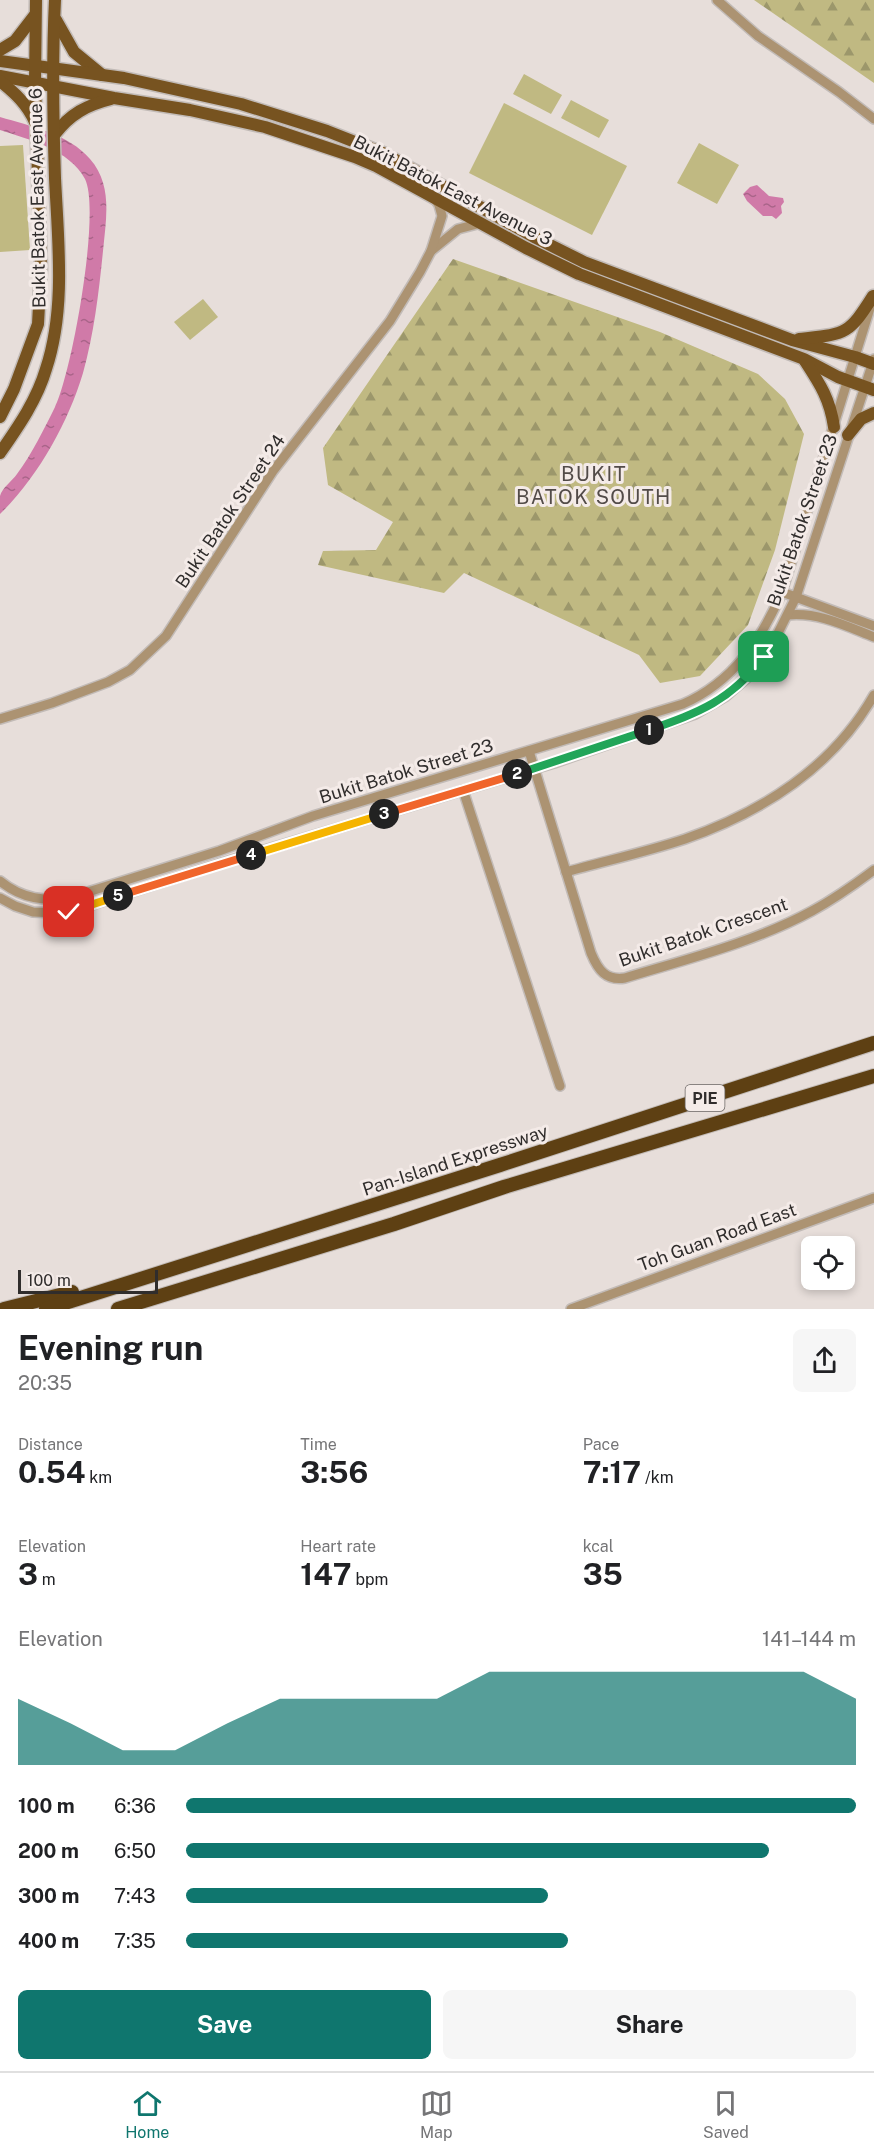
<!DOCTYPE html>
<meta charset="utf-8">
<style>
body{margin:0;font-family:"Public Sans",sans-serif;background:#f6f6f6;color:#202124;height:100vh;display:flex;flex-direction:column;font-size:22px;white-space:nowrap}
*{box-sizing:border-box;margin:0}
p{font-size:20px;color:#757577}
.icon{flex:none;width:33px;height:33px;fill:none;stroke:currentColor;stroke-width:2;stroke-linecap:round;stroke-linejoin:round}
.map{position:relative;height:1309px;overflow:hidden}
.panel{display:flex;flex-direction:column;background:#fff;flex:1}
.panel>*{flex:none}
.controls{position:absolute;left:801px;top:1236px;display:grid;gap:12px}
.controls a{display:grid;place-items:center;width:54px;height:54px;border-radius:9px;background:#fff;box-shadow:0 3px 9px #0003;font-size:30px}
.scale{position:absolute;left:18px;bottom:15px;width:140px;box-sizing:border-box;padding-left:6px;border:3px solid #302d2c;border-top:0;font-size:16px;line-height:21px;white-space:nowrap;color:#302d2c;-webkit-text-stroke:4px #f4ebe8;paint-order:stroke}
.pin{position:absolute;display:grid;place-items:center;width:51px;height:51px;color:#fff;margin:-26px;border-radius:12px;box-shadow:0 3px 9px #0006}
.km{position:absolute;width:30px;height:30px;margin:-15px;border-radius:50%;background:#222;color:#fff;font-size:16px;line-height:30px;text-align:center}
.round{display:grid;place-items:center;flex:none;width:63px;height:63px;border-radius:9px;background:#f6f6f6}
.overview{display:flex;align-items:center;justify-content:space-between;height:102px;padding:0 18px}
h1{font-size:33px;font-weight:700;line-height:45px}
.stats{display:grid;grid-template-columns:repeat(3,1fr);gap:9px;height:102px;padding:6px 18px}
.stats div{display:grid;align-content:center}
.stats b{font-size:30px;font-weight:700}
.stats small{font-size:16px;font-weight:400}
.stats p{font-size:16px}
.chart{height:168px;padding:12px 18px}
.chart p{display:flex;justify-content:space-between}
.chart svg{width:100%;height:108px;margin-top:6px;fill:#0f766e;opacity:.7}
.cta{display:flex;gap:12px;margin-top:auto;padding:12px 18px}
.cta a{flex:1;height:69px;border-radius:9px;background:#0f766e;color:#fff;font-size:24px;font-weight:700;line-height:69px;text-align:center}
.cta a+a{background:#f6f6f6;color:#202124}
ul{padding:0 18px;list-style:none;font-size:20px}
li{display:grid;grid-template-columns:96px 72px 1fr;align-items:center;height:45px}
li i{height:15px;border-radius:8px;background:#0f766e}
.menu{display:flex;justify-content:space-around;align-items:center;height:84px;border-top:2px solid #e0e0e0;background:#fff;font-size:16px;color:#757577}
.menu a{display:grid;justify-items:center;gap:3px}
.menu .selected{color:#0f766e}
.map>svg:first-child{display:block}
.forest{fill:url(#forest-firs)}
.garden{fill:#c0b982}
.water{fill:url(#water-ripples)}
.lines{fill:none;stroke-linecap:round;stroke-linejoin:round}
.minor-casing{stroke:#c2bbb7;stroke-width:12}
.major-casing{stroke:#c2bbb7;stroke-width:15}
.highway-casing{stroke:#c2bbb7;stroke-width:16}
.minor{stroke:#ac9372;stroke-width:9}
.major{stroke:#775320;stroke-width:12}
.highway{stroke:#5e4013;stroke-width:14}
.split-1-casing{stroke:#fff;stroke-width:12}
.split-2-casing{stroke:#fff;stroke-width:12}
.split-3-casing{stroke:#fff;stroke-width:12}
.split-4-casing{stroke:#fff;stroke-width:12}
.split-5-casing{stroke:#fff;stroke-width:12}
.split-6-casing{stroke:#fff;stroke-width:12}
.split-1{stroke:#22a559;stroke-width:8}
.split-2{stroke:#22a559;stroke-width:8}
.split-3{stroke:#f0652b;stroke-width:8}
.split-4{stroke:#f5b400;stroke-width:8}
.split-5{stroke:#f0652b;stroke-width:8}
.split-6{stroke:#f5b400;stroke-width:8}
.labels{text-anchor:middle;dominant-baseline:central;stroke-width:6;stroke-linejoin:round;paint-order:stroke}
.shield{fill:#f4ebe8;stroke:#6b6664;stroke-width:1.5}
.shield-label{font-size:16px;font-weight:bold;fill:#302d2c}
.street-label{font-size:18px;fill:#302d2c;stroke:#f4ebe8}
.neighbourhood-label{font-size:20px;letter-spacing:1.5px;fill:#524b48;stroke:#f4ebe8}
</style>
<div class="map">
<svg width="874" height="1309" viewBox="0 0 874 1309">
<defs>
<pattern id="forest-firs" width="22" height="20" patternUnits="userSpaceOnUse" patternTransform="scale(1.5)"><rect width="22" height="20" fill="#c0b982"/><path d="M5 1l3.5 6h-7zM16 11l3.5 6h-7z" fill="#9c976b"/></pattern>
<pattern id="water-ripples" width="26" height="14" patternUnits="userSpaceOnUse" patternTransform="scale(1.5)"><rect width="26" height="14" fill="#d07aa8"/><path d="M2 4q2-2 4 0t4 0M15 11q2-2 4 0t4 0" fill="none" stroke="#a96489"/></pattern>
</defs>
<rect width="100%" height="100%" fill="#e7deda"/>
<!-- forest -->
<g class="forest">
<polygon points="754,0 874,0 874,83"/>
<polygon points="453,259 660,332 758,374 785,399 804,434 775,550 748,625 700,676 660,683 639,655 464,573 444,593 318,565 323,551 376,550 393,522 328,485 323,448"/>
</g>
<!-- garden -->
<g class="garden">
<polygon points="524,74 562,95 551,114 513,94"/>
<polygon points="571,100 609,120 599,138 561,118"/>
<polygon points="504,103 627,166 592,235 469,173"/>
<polygon points="699,143 739,165 717,204 677,183"/>
<polygon points="23,145 30,250 0,252 0,146"/>
<polygon points="203,299 218,317 190,340 174,322"/>
</g>
<!-- water -->
<g class="water">
<path d="M0,117C30,126 69,134 90,159C113,185 106,219 103,251C99,291 94,334 83,373C68,423 38,477 0,514C0,509 0,501 0,496C2,488 12,481 17,474C32,454 44,429 55,407C72,373 101,211 85,179C70,150 28,139 0,130Z"/>
<polygon points="757,185 769,196 783,198 784,202 781,206 782,213 776,219 772,216 763,216 747,201 743,194 750,187"/>
</g>
<g class="lines">
<!-- minor casing -->
<g class="minor-casing">
<g id="minor">
<polyline points="717,0 758,36 839,92 874,119"/>
<polyline points="431,251 458,229 481,223"/>
<polyline points="782,592 874,626"/>
<path d="M788,615C819,612 846,626 874,637"/>
<polyline points="0,719 52,703 108,682 130,670 166,636 273,471 390,321 420,272 431,251 442,216 439,205 435,199"/>
<path d="M529,751L591,953C598,970 606,981 625,978C687,959 755,942 812,911C834,899 854,885 874,870"/>
<polyline points="463,790 560,1086"/>
<path d="M566,872C605,861 646,852 685,839C762,812 833,767 874,695"/>
<path d="M0,881C22,899 45,902 72,897L219,851L313,816L683,704C733,682 761,640 782,592L871,305"/>
<polyline points="0,898 15,906 33,912 58,913 76,910 222,863 554,763 695,714 726,696 749,676 774,641 796,597 874,359"/>
<polyline points="571,1309 874,1198"/>
</g>
</g>
<!-- major casing -->
<g class="major-casing">
<g id="major">
<polyline points="56,20 74,52 102,75"/>
<polyline points="0,50 15,41 35,15"/>
<polyline points="0,61 124,78 241,104 327,131 383,153 536,238 584,262 792,340 855,357 874,364"/>
<polyline points="0,76 114,98 190,110 265,127 355,157 376,166 526,248 579,274 804,359 838,377 874,390"/>
<path d="M0,81C15,93 27,104 35,122"/>
<path d="M55,134C70,114 87,105 111,99"/>
<path d="M799,339C845,334 848,336 873,296"/>
<path d="M805,361C820,384 830,399 834,427"/>
<polyline points="0,417 14,389 38,324 41,269 35,83 36,0"/>
<polyline points="848,435 861,419 874,413"/>
<path d="M0,453C18,427 37,400 46,369C66,309 58,241 55,178C53,119 52,59 55,0"/>
</g>
</g>
<!-- highway casing -->
<g class="highway-casing">
<g id="highway">
<polyline points="4,1309 72,1292"/>
<polyline points="46,1309 500,1165 874,1043"/>
<polyline points="118,1309 394,1224 504,1187 874,1076"/>
</g>
</g>
<!-- minor -->
<use href="#minor" class="minor"/>
<!-- major -->
<use href="#major" class="major"/>
<!-- highway -->
<use href="#highway" class="highway"/>
</g>
<g class="lines">
<!-- split-1 casing -->
<g class="split-1-casing">
<path id="split-1" d="M649,730C700,712 730,701 764,657"/>
</g>
<!-- split-2 casing -->
<g class="split-2-casing">
<polyline id="split-2" points="517,774 649,730"/>
</g>
<!-- split-3 casing -->
<g class="split-3-casing">
<polyline id="split-3" points="384,814 517,774"/>
</g>
<!-- split-4 casing -->
<g class="split-4-casing">
<polyline id="split-4" points="251,855 384,814"/>
</g>
<!-- split-5 casing -->
<g class="split-5-casing">
<polyline id="split-5" points="118,896 251,855"/>
</g>
<!-- split-6 casing -->
<g class="split-6-casing">
<polyline id="split-6" points="69,912 118,896"/>
</g>
<!-- split-1 -->
<use href="#split-1" class="split-1"/>
<!-- split-2 -->
<use href="#split-2" class="split-2"/>
<!-- split-3 -->
<use href="#split-3" class="split-3"/>
<!-- split-4 -->
<use href="#split-4" class="split-4"/>
<!-- split-5 -->
<use href="#split-5" class="split-5"/>
<!-- split-6 -->
<use href="#split-6" class="split-6"/>
</g>
<g class="labels">
<!-- shield labels -->
<rect class="shield" x="685.5" y="1085" width="39" height="26" rx="4.5"/>
<g class="shield-label">
<text x="705" y="1098">PIE</text>
</g>
<!-- street labels -->
<g class="street-label">
<text transform="translate(453 190) rotate(27)">Bukit Batok East Avenue 3</text>
<text transform="translate(37 198) rotate(-91)">Bukit Batok East Avenue 6</text>
<text transform="translate(230 511) rotate(-56)">Bukit Batok Street 24</text>
<text transform="translate(802 520) rotate(-71)">Bukit Batok Street 23</text>
<text transform="translate(406 771) rotate(-17)">Bukit Batok Street 23</text>
<text transform="translate(703 932) rotate(-19)">Bukit Batok Crescent</text>
<text transform="translate(455 1160) rotate(-18)">Pan-Island Expressway</text>
<text transform="translate(717 1237) rotate(-20)">Toh Guan Road East</text>
</g>
<!-- neighbourhood labels -->
<g class="neighbourhood-label">
<text x="594" y="474">BUKIT<tspan x="594" dy="23">BATOK SOUTH</tspan></text>
</g>
</g>
</svg>
<div class="controls">
<a><svg class="icon" aria-label="locate" viewBox="0 0 24 24"><circle cx="12" cy="12" r="6"/><path d="M12 2v4M12 18v4M2 12h4M18 12h4"/></svg></a>
</div>
<div class="scale">100 m</div>
<div class="pin" style="left:764px;top:657px;background:#1e9e55"><svg class="icon" aria-label="arrive" viewBox="0 0 24 24"><path d="M6 21V4h12l-3 4 3 4H6"/></svg></div>
<div class="pin" style="left:69px;top:912px;background:#d93025"><svg class="icon" aria-label="check" viewBox="0 0 24 24"><path d="M5 12l5 5 9-10"/></svg></div>
<b class="km" style="left:649px;top:730px">1</b>
<b class="km" style="left:517px;top:774px">2</b>
<b class="km" style="left:384px;top:814px">3</b>
<b class="km" style="left:251px;top:855px">4</b>
<b class="km" style="left:118px;top:896px">5</b>
</div>
<section class="panel">
<div class="overview"><div><h1>Evening run</h1><p>20:35</p></div><a class="round"><svg class="icon" aria-label="share" viewBox="0 0 24 24"><path d="M12 15V3M7 8l5-5 5 5M5 13v7h14v-7"/></svg></a></div>
<div class="stats">
<div><p>Distance</p><b>0.54<small> km</small></b></div>
<div><p>Time</p><b>3:56</b></div>
<div><p>Pace</p><b>7:17<small> /km</small></b></div>
</div>
<div class="stats">
<div><p>Elevation</p><b>3<small> m</small></b></div>
<div><p>Heart rate</p><b>147<small> bpm</small></b></div>
<div><p>kcal</p><b>35</b></div>
</div>
<div class="chart"><p><span>Elevation</span>141–144 m</p>
<svg viewBox="0 0 160 44" preserveAspectRatio="none"><path d="M0 44V17L10 27L20 38L30 38L40 27L50 17L60 17L70 17L80 17L90 6L100 6L110 6L120 6L130 6L140 6L150 6L160 17V44z"/></svg>
</div>
<ul>
<li><b>100 m</b>6:36<i style="width:100%"></i></li>
<li><b>200 m</b>6:50<i style="width:87%"></i></li>
<li><b>300 m</b>7:43<i style="width:54%"></i></li>
<li><b>400 m</b>7:35<i style="width:57%"></i></li>
</ul>
<div class="cta"><a>Save</a><a>Share</a></div>
</section>
<nav class="menu">
<a class="selected"><svg class="icon" aria-label="home" viewBox="0 0 24 24"><path d="M3 11l9-7 9 7M6 9v11h12V9"/></svg>Home</a>
<a><svg class="icon" aria-label="map" viewBox="0 0 24 24"><path d="M3 6l6-2 6 2 6-2v14l-6 2-6-2-6 2zM9 4v14M15 6v14"/></svg>Map</a>
<a><svg class="icon" aria-label="saved" viewBox="0 0 24 24"><path d="M7 4h10v16l-5-4-5 4z"/></svg>Saved</a>
</nav>
